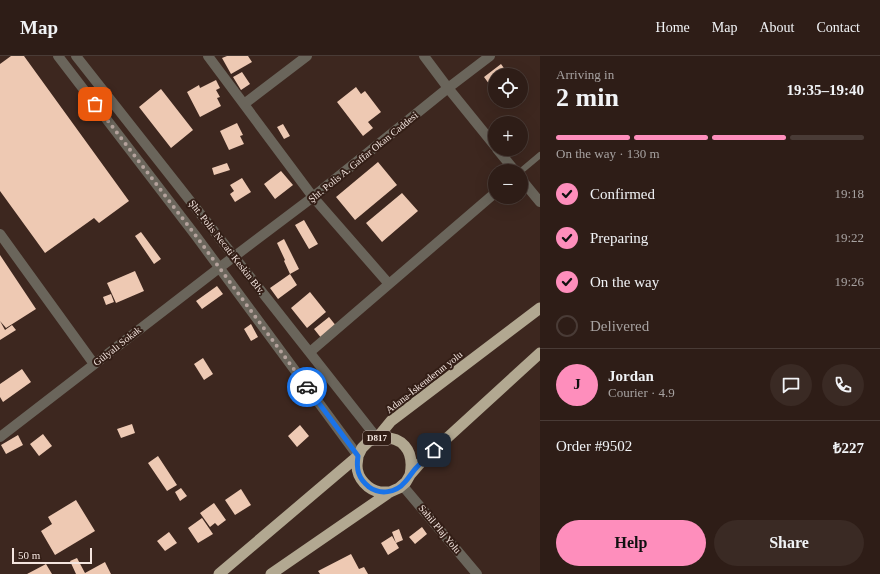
<!DOCTYPE html>
<meta charset="utf-8">
<style>
body{margin:0;font-family:"Times New Roman",serif;background:#3a2a24;color:#f1f3f6;height:100vh;display:flex;flex-direction:column;font-size:15px;white-space:nowrap}
*{box-sizing:border-box;margin:0}
p{font-size:13px;color:#a7a2a1}
.icon{flex:none;width:22px;height:22px;fill:none;stroke:currentColor;stroke-width:2;stroke-linecap:round;stroke-linejoin:round}
.map{position:relative;flex:1;overflow:hidden}
.drawer{display:flex;flex-direction:column;background:#2e1d17;width:340px}
.drawer>*{flex:none}
.tools{position:absolute;left:488px;top:12px;display:grid;gap:8px}
.tools a{display:grid;place-items:center;width:40px;height:40px;border-radius:50%;background:#2e1d17;box-shadow:0 4px 16px #0002,0 0 0 1px #493b36;font-size:20px}
.scale{position:absolute;left:12px;bottom:10px;width:80px;box-sizing:border-box;padding-left:4px;border:2px solid #f4e5df;border-top:0;font-size:11px;line-height:14px;white-space:nowrap;color:#f4e5df;-webkit-text-stroke:3px #331e16;paint-order:stroke}
.pin{position:absolute;display:grid;place-items:center;width:34px;height:34px;color:#fff;margin:-17px;border-radius:8px;box-shadow:0 2px 6px #0006}
.courier{position:absolute;display:grid;place-items:center;width:40px;height:40px;margin:-20px;border:3px solid #1a73e8;border-radius:50%;background:#fff;color:#222;box-shadow:0 1px 5px #0007}
.head em{font-style:normal;font-weight:700}
.head div{display:flex;flex-direction:column-reverse}
.head{display:flex;align-items:center;justify-content:space-between;height:68px;padding:0 16px}
h1{font-size:26px;font-weight:700;line-height:30px}
.bar{display:grid;grid-template-columns:repeat(4,1fr);gap:6px 4px;align-content:center;height:48px;padding:0 16px}
.bar i{height:5px;border-radius:3px;background:#493b36}
.bar .current{background:#fe8ebc}
.bar p{grid-column:span 4}
.line{display:flex;align-items:center;gap:10px;padding:0 16px;border-top:1px solid #493b36}
.line div{flex:1}
.round{display:grid;place-items:center;flex:none;width:42px;height:42px;border-radius:21px;background:#3a2a24}
ol{padding:0 16px;list-style:none}
li{display:flex;align-items:center;gap:12px;height:44px}
li p{margin-inline-start:auto}
li .icon{padding:4px;border-radius:50%;background:#fe8ebc;color:#111;stroke-width:4}
li:last-child{color:#a7a2a1}
li i{width:22px;height:22px;border:2px solid #493b36;border-radius:50%}
.action{display:flex;gap:8px;margin-top:auto;padding:8px 16px}
.action a{flex:1;height:46px;border-radius:24px;background:#fe8ebc;color:#111;font-size:16px;font-weight:700;line-height:46px;text-align:center}
.action a+a{background:#3a2a24;color:#f1f3f6}
header{display:flex;align-items:center;gap:24px;box-sizing:border-box;height:56px;padding:0 20px;background:#2e1d17;border-bottom:1px solid #493b36}
header strong{font-size:19px}
nav{display:flex;gap:22px;margin-inline-start:auto;font-size:14px}
main{display:flex;flex:1;min-height:0}
.map>svg:first-child{display:block}
.building{fill:#eec9b3}
.lines{fill:none;stroke-linecap:round;stroke-linejoin:round}
.service{stroke:#6a655b;stroke-width:6}
.minor{stroke:#6a655b;stroke-width:10}
.tertiary{stroke:#6a655b;stroke-width:10}
.trunk{stroke:#b2a891;stroke-width:11}
.done{stroke:#b4a29c;stroke-width:4;stroke-dasharray:0 7.2}
.route{stroke:#1a73e8;stroke-width:5}
.labels{text-anchor:middle;dominant-baseline:central;stroke-width:4;stroke-linejoin:round;paint-order:stroke}
.shield{fill:#331e16;stroke:#baa9a3;stroke-width:1}
.shield-label{font-size:9px;font-weight:bold;fill:#f4e5df}
.street-label{font-size:10px;fill:#f4e5df;stroke:#331e16}
</style>
<header>
<strong>Map</strong>
<nav><a>Home</a><a>Map</a><a>About</a><a>Contact</a></nav>
</header>
<main>
<div class="map">
<svg width="540" height="518" viewBox="0 0 540 518">
<rect width="100%" height="100%" fill="#3d271f"/>
<!-- building -->
<path class="building" d="M11 0H24L129 145 99 167 94 162 45 197 0 135V8Z
M227 0H248L252 6 231 18 222 2Z
M501 8 509 19H495V36L484 21Z
M242 16 250 28 241 34 233 21Z
M216 24 220 32 216 34 220 41 217 42 221 50 200 61 187 36 199 29 200 32Z
M356 31 361 38 365 35 381 56 368 66 373 72 363 80 337 46Z
M161 33 193 74 171 92 139 51Z
M237 67 243 79 240 80 244 88 229 94 220 75Z
M283 68 290 80 284 83 277 71Z
M378 106 397 129 355 164 336 141Z
M227 107 230 114 214 119 212 112Z
M281 115 293 129 275 143 264 128Z
M242 122 251 136 235 146 230 138 234 135 230 129Z
M402 137 418 155 382 186 366 167Z
M304 164 318 188 309 193 295 169Z
M141 176 161 203 154 208 135 180Z
M284 183 299 213 290 218 284 205 285 204 277 187Z
M0 199 36 253 6 272 0 265 5 274 12 269 16 274 0 284Z
M135 215 144 235 116 247 107 227Z
M290 218 297 229 278 243 270 232Z
M217 230 223 238 202 253 196 245Z
M310 236 326 256 307 272 291 252Z
M111 238 114 246 106 249 103 241Z
M329 261 337 271 322 283 314 273Z
M251 268 258 281 251 285 244 273Z
M203 302 213 318 204 324 194 308Z
M22 313 31 326 3 346 0 341V328Z
M132 368 135 377 121 382 117 373Z
M300 369 309 380 297 391 288 380Z
M43 378 52 390 39 400 30 388Z
M18 379 23 389 6 398 1 389Z
M158 400 177 429 167 435 148 407Z
M181 432 187 440 180 445 175 436Z
M241 433 251 449 235 459 225 444Z
M76 444 95 475 55 499 41 475 52 468 48 461Z
M214 447 226 464 218 470 215 467 210 471 200 457Z
M202 462 213 478 198 487 188 472Z
M422 471 427 478 415 488 409 481Z
M399 473 403 484 396 487 392 476Z
M169 476 177 487 165 495 157 485Z
M392 480 399 492 388 499 381 487Z
M351 498 359 513 364 511 368 518H320L318 515Z
M77 502 85 517 105 506 111 518H76L70 505Z
M46 508 52 518H27Z"/>
<g class="lines">
<!-- service -->
<path class="service" d="M521 115 540 99"/>
<!-- minor -->
<path class="minor" d="M208 0 313 141 389 228
M424 0 448 32 495 90
M244 48 307 0
M497 93 515 115
M521 123 540 146
M0 178 94 308
M310 296 495 137
M0 381 219 212 313 141 448 32 490 0
M402 429 477 518"/>
<!-- tertiary -->
<path class="tertiary" d="M58 0 196 180 358 400
M76 0 377 382"/>
<!-- trunk -->
<path class="trunk" d="M377 382C402 379 415 394 410 419
M358 400C358 403 357 407 357 410 357 422 368 434 380 436 383 436 387 436 390 436
M219 518 358 400 362 392 369 385 377 382 391 365 540 252
M271 518 390 436 399 432 406 426 410 419 423 404 540 297"/>
</g>
<g class="lines">
<!-- done -->
<path class="done" d="M95 48 196 180 307 331"/>
<!-- route -->
<path class="route" d="M307 331 358 400C356 413 358 422 369 431 380 439 396 437 405 426 409 422 412 416 417 411 422 405 428 399 434 394"/>
</g>
<g class="labels">
<!-- shield labels -->
<rect class="shield" x="363" y="375" width="28" height="14" rx="3"/>
<g class="shield-label">
<text x="377" y="382">D817</text>
</g>
<!-- street labels -->
<g class="street-label">
<text transform="translate(363 101) rotate(-39)">Şht. Polis A. Gaffar Okan Caddesi</text>
<text transform="translate(227 191) rotate(52)">Şht. Polis Necati Keskin Blv.</text>
<text transform="translate(117 290) rotate(-38)">Gülyalı Sokak</text>
<text transform="translate(424 326) rotate(-38)">Adana-İskenderun yolu</text>
<text transform="translate(440 473) rotate(50)">Sahil Plaj Yolu</text>
</g>
</g>
</svg>
<div class="tools">
<a><svg class="icon" aria-label="locate" viewBox="0 0 24 24"><circle cx="12" cy="12" r="6"/><path d="M12 2v4M12 18v4M2 12h4M18 12h4"/></svg></a>
<a>+</a>
<a>−</a>
</div>
<div class="scale">50 m</div>
<div class="pin" style="left:95px;top:48px;background:#ea580c"><svg class="icon" aria-label="bag" viewBox="0 0 24 24"><path d="M5 8h14l-1 12H6zM9 8a3 3 0 0 1 6 0"/></svg></div>
<div class="pin" style="left:434px;top:394px;background:#1f2937"><svg class="icon" aria-label="home" viewBox="0 0 24 24"><path d="M3 11l9-7 9 7M6 9v11h12V9"/></svg></div>
<div class="courier" style="left:307px;top:331px"><svg class="icon" aria-label="car" viewBox="0 0 24 24"><path d="M5 17H2v-5l4-1 3-4h7l3 4 3 1v5h-3M9 17h6M6 11h13"/><circle cx="7" cy="17" r="2"/><circle cx="17" cy="17" r="2"/></svg></div>
</div>
<section class="drawer">
<div class="head"><div><h1>2 min</h1><p>Arriving in</p></div><em>19:35–19:40</em></div>
<div class="bar"><i class="current"></i><i class="current"></i><i class="current"></i><i></i><p>On the way · 130 m</p></div>
<ol>
<li><svg class="icon" aria-label="check" viewBox="0 0 24 24"><path d="M5 12l5 5 9-10"/></svg>Confirmed<p>19:18</p></li>
<li><svg class="icon" aria-label="check" viewBox="0 0 24 24"><path d="M5 12l5 5 9-10"/></svg>Preparing<p>19:22</p></li>
<li><svg class="icon" aria-label="check" viewBox="0 0 24 24"><path d="M5 12l5 5 9-10"/></svg>On the way<p>19:26</p></li>
<li><i></i>Delivered</li>
</ol>
<div class="line" style="height:72px"><b class="round" style="background:#fe8ebc;color:#111">J</b><div><b>Jordan</b><p>Courier · 4.9</p></div><a class="round"><svg class="icon" aria-label="chat" viewBox="0 0 24 24"><path d="M4 5h16v11H9l-5 4z"/></svg></a><a class="round"><svg class="icon" aria-label="phone" viewBox="0 0 24 24"><path d="M5 4h4l2 5-3 2q2 4 5 5l2-3 5 2v4C11 20 4 13 5 4z"/></svg></a></div>
<div class="line" style="height:52px"><div>Order #9502</div><b>₺227</b></div>
<div class="action"><a>Help</a><a>Share</a></div>
</section>
</main>
